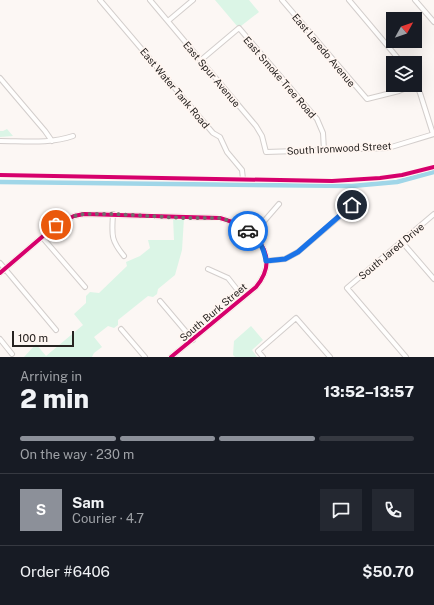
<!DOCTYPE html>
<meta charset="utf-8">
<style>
body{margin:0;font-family:"Public Sans",sans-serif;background:#242831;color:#f1f3f6;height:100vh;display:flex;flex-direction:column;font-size:15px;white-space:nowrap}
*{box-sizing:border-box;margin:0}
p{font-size:13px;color:#9ea1a6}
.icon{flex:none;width:22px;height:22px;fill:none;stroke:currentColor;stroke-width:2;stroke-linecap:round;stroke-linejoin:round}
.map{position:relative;height:357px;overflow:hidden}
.drawer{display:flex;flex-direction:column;background:#171b24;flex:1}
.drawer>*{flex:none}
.needle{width:26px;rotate:50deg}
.tools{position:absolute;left:386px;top:12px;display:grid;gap:8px}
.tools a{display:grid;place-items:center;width:36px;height:36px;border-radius:0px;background:#171b24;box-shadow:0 4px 16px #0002;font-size:20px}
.scale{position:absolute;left:12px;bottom:10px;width:62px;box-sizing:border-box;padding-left:4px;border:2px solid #272321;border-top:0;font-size:11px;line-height:14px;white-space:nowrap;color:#272321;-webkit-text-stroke:3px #fff6f1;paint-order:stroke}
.pin{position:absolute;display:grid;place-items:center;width:34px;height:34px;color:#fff;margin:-17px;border:2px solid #fff;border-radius:50%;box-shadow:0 1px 4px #0007}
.courier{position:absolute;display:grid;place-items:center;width:40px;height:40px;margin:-20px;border:3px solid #1a73e8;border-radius:50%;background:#fff;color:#222;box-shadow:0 1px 5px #0007}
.head em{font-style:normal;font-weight:800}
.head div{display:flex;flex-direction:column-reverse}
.head{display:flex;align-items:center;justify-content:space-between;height:68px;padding:0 20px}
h1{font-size:26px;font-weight:800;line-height:30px}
.bar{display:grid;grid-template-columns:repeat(4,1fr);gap:6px 4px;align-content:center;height:48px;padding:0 20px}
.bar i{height:5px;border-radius:3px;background:#363941}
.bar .current{background:#8c9099}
.bar p{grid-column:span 4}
.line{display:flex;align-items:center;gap:10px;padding:0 20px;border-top:1px solid #363941}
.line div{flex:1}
.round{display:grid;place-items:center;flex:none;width:42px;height:42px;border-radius:0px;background:#242831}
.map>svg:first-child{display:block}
.green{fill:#dbf5e6}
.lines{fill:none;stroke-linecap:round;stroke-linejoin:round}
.canal{stroke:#a0d6e8;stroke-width:4.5}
.street-casing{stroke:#d3cecc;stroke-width:6}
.street{stroke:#fffefd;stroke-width:4}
.cycleway-casing{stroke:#fff6f1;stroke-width:6}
.cycleway{stroke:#d6006c;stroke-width:4}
.done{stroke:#726d6b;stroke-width:4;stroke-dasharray:0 7.2}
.route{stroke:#1a73e8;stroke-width:5}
.labels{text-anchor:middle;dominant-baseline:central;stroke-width:3.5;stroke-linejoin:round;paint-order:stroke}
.street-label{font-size:10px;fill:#272321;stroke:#fff6f1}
</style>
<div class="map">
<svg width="434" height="357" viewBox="0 0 434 357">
<rect width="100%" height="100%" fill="#fcf7f4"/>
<!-- green -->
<path class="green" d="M215 0H249L259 12 241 26H237Z
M7 129 13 136 0 137V131H3Z
M173 217 184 218 182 250 175 275 158 289 157 294 153 297 148 296 118 320V325L114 328 108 326 94 337 102 347 94 353 92 357H22H24L36 344 46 356 83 325 74 314 86 303V296L90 292 99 293 127 266 126 262 140 256 150 248 148 240H174Z
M251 326 263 340 252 350 257 357H235L233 355 234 341Z"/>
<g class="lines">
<!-- canal -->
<path class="canal" d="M0 182 352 186 397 182 434 172"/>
<defs>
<path id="street" d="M100 0 213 133 220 137 227 152 242 170 243 179
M150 0 256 126 262 136 266 152 388 148 434 134
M282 0 367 99 399 91 414 85
M349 0 402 63
M415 0 434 22
M168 21 193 0
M201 60 239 28 317 119 323 133 324 150
M0 78 45 131 52 141
M415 81 420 93 433 134
M0 141C24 141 50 144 73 136
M113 214C112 234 110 239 124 256
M253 234 279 204
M42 237 85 287
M402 242 434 279
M266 261 285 259 298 252 353 205
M0 263 56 330
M208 269 228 278 243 297
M0 273 56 225 74 216 84 214 220 218C253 227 283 254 256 287L171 357
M160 301 193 340
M121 329 145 357
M0 339 12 354
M263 357 258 351 296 318 330 357
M406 357 347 288 434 214"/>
</defs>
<!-- street casing -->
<use href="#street" class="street-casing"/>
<!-- street -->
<use href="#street" class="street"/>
<defs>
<path id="cycleway" d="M0 175 332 181 380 178 402 175 434 167
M0 273 56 225 74 216 84 214 220 218C253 227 283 254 256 287L171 357"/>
</defs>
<!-- cycleway casing -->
<use href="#cycleway" class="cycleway-casing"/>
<!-- cycleway -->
<use href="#cycleway" class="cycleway"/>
</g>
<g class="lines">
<!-- done -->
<path class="done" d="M56 225 74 216 84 214H113L184 218H220L231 221 248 231"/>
<!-- route -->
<path class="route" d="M248 231C259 238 264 248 266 261L285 259 298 252 352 205"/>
</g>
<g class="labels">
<!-- street labels -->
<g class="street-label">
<text transform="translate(324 50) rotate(50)">East Laredo Avenue</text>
<text transform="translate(212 74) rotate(50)">East Spur Avenue</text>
<text transform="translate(280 77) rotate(49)">East Smoke Tree Road</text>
<text transform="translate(175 88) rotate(50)">East Water Tank Road</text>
<text transform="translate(339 148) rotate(-3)">South Ironwood Street</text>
<text transform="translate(391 251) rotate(-40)">South Jared Drive</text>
<text transform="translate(213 312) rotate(-40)">South Burk Street</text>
</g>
</g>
</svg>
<div class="tools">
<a><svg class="needle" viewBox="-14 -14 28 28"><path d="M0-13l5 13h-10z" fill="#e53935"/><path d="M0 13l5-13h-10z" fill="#9ea1a6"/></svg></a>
<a><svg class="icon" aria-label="layers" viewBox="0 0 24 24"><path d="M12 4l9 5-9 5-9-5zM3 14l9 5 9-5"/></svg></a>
</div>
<div class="scale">100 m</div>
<div class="pin" style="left:56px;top:225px;background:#ea580c"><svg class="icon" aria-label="bag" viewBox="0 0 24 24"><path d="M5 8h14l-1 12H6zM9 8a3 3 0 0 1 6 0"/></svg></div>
<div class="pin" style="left:352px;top:205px;background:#1f2937"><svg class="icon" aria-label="home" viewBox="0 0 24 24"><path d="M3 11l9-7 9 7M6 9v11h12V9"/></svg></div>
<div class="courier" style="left:248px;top:231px"><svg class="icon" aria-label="car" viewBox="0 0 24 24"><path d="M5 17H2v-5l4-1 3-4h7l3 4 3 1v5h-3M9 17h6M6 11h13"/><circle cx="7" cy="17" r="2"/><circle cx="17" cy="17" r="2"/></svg></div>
</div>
<section class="drawer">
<div class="head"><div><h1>2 min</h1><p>Arriving in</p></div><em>13:52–13:57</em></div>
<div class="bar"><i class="current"></i><i class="current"></i><i class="current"></i><i></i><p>On the way · 230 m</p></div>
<div class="line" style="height:72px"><b class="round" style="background:#8c9099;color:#fff">S</b><div><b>Sam</b><p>Courier · 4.7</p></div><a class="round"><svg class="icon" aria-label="chat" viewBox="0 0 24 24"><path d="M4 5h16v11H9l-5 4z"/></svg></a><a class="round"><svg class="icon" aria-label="phone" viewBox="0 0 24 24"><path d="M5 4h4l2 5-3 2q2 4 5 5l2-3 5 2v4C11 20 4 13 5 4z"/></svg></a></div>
<div class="line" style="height:52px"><div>Order #6406</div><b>$50.70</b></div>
</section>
